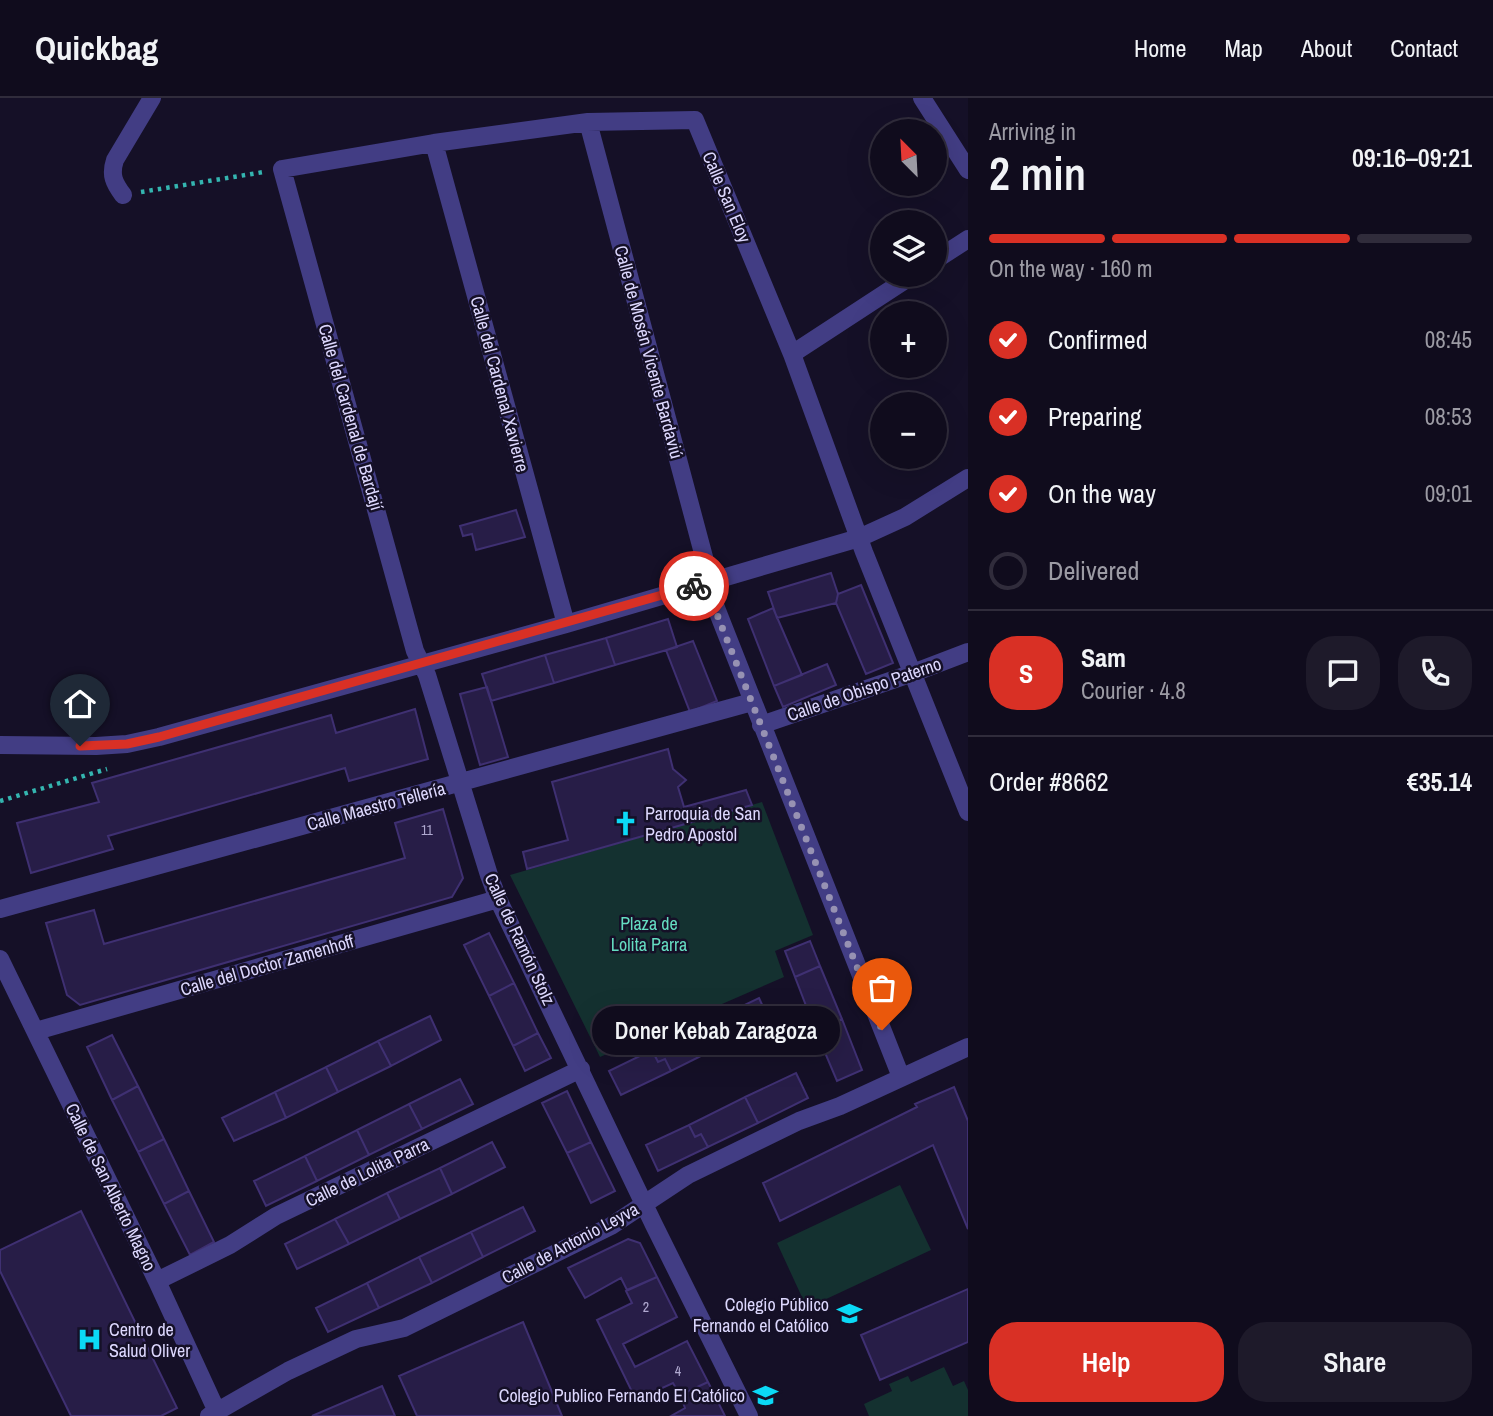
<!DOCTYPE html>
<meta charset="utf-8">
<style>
body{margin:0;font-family:"Archivo Narrow",sans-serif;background:#1e1a2a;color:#f1f3f6;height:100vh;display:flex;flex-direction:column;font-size:26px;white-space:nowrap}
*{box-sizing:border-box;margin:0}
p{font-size:23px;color:#9c9ba4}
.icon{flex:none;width:38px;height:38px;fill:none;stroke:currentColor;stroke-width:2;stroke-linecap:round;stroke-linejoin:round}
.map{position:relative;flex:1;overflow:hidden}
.sheet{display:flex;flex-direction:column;background:#100c1d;width:525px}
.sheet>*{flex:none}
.needle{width:46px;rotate:336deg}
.fabs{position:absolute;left:870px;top:21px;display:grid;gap:14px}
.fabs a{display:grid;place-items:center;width:77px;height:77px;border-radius:50%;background:#100c1d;box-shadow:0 7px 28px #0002,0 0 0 2px #302c3b;font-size:35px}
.pin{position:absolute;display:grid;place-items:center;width:60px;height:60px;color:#fff;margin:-72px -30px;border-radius:50% 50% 50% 0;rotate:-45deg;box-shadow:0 0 7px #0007}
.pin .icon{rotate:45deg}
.courier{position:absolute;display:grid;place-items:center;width:70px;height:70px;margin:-35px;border:5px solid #d93025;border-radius:50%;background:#fff;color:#222;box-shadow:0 2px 9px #0007}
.bubble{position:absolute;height:49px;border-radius:24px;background:#100c1d;box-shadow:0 7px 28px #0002,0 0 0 2px #302c3b;font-size:23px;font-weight:600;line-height:49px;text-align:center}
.headline em{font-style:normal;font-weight:600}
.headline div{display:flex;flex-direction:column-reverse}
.headline{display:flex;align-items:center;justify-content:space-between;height:119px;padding:0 21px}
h1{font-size:46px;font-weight:600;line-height:52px}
.bar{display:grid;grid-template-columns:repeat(4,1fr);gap:10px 7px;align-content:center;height:84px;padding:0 21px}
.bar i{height:9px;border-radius:5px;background:#302c3b}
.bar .selected{background:#d93025}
.bar p{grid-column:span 4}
.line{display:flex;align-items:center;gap:18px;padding:0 21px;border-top:2px solid #302c3b}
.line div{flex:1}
.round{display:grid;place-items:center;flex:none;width:74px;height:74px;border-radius:28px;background:#1e1a2a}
ol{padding:0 21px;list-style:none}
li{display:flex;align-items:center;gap:21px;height:77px}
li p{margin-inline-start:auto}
li .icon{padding:7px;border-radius:50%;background:#d93025;color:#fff;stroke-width:4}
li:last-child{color:#9c9ba4}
li i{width:38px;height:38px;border:4px solid #302c3b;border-radius:50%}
.primary-button{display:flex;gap:14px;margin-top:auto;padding:14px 21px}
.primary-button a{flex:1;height:80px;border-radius:28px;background:#d93025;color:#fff;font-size:28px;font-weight:600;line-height:80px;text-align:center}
.primary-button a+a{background:#1e1a2a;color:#f1f3f6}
header{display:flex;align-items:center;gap:42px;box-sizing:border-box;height:98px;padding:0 35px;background:#100c1d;border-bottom:2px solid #302c3b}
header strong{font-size:33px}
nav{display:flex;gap:38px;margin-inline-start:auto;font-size:24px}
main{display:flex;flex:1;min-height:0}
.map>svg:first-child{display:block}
.green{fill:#143130}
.building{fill:#271d47;stroke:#3f3072;stroke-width:2}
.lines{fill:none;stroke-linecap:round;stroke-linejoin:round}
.path{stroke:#34b5b0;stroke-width:4.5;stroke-dasharray:3.5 5;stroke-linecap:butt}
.minor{stroke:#423d84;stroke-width:18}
.done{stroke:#9792b3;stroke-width:7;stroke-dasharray:0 12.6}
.route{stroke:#d93025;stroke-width:9}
.labels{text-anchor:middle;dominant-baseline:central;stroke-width:5;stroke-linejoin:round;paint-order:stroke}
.number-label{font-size:14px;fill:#b0a9d0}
.street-label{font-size:18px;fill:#ddd8fe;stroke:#151027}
.poi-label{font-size:18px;fill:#ddd8fe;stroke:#151027;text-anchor:start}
.park-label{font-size:18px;fill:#65dcc1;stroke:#151027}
</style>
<header>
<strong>Quickbag</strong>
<nav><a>Home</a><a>Map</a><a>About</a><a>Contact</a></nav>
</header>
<main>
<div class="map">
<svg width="968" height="1318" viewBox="0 0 968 1318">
<rect width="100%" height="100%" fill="#151027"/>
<!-- green -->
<path class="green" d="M762 704 813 837 775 853 784 879 600 959 510 777Z
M900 1087 931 1152 807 1210 777 1145Z
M944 1269 953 1288 964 1283 968 1292V1318H869L864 1306 892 1293 889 1286 908 1278 911 1284Z"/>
<!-- building -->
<path class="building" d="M516 412 525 439 476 452 472 436 463 438 460 428Z
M831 475 838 496 836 505 777 520 768 494Z
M861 487 893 565 866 576 836 505 838 496Z
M773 510 802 577 774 588 748 521Z
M668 521 677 549 615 567 606 540Z
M606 540 615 567 554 585 545 557Z
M693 543 717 603 690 614 666 552Z
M545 557 554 585 491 603 482 576Z
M827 566 836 587 783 609 774 588Z
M487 589 508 659 480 667 460 596Z
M415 611 428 661 349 683 345 670 108 738 113 751 31 775 17 725 99 704 92 685 331 617 336 635Z
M668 651 673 671 686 682 678 689 684 709 746 692 752 707 527 771 523 754 568 742 552 684Z
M443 711 463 780 452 799 80 907 67 897 46 825 94 812 104 846 405 760 395 725Z
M489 835 514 885 489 898 464 847Z
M810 843 820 868 795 879 785 853Z
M820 868 842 921 815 931 795 879Z
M514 885 538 935 513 948 489 898Z
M759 900 770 924 721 948 709 924Z
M430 918 441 942 391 968 378 943Z
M842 921 862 972 837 983 815 931Z
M709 924 721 948 671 973 665 961 658 964 652 952Z
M538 935 551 960 525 973 513 948Z
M112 937 138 988 112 1002 87 949Z
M378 943 391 968 338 994 326 969Z
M652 952 658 964 665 961 671 973 621 997 609 973Z
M326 969 338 994 286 1020 275 994Z
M796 975 808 1000 758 1025 745 999Z
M460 981 473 1006 422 1031 409 1006Z
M138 988 164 1041 138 1054 112 1002Z
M954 989 968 1023V1131L933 1047 780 1123 763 1085 917 1009 915 1006Z
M567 993 591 1044 567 1055 542 1005Z
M275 994 286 1020 234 1043 222 1020Z
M745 999 758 1025 708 1049 701 1036 695 1039 689 1027Z
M409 1006 422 1031 369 1057 357 1032Z
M689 1027 695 1039 701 1036 708 1049 658 1073 646 1047Z
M357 1032 369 1057 317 1083 305 1058Z
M164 1041 189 1093 164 1106 138 1054Z
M492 1044 505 1069 452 1096 440 1070Z
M591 1044 615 1093 591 1105 567 1055Z
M305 1058 317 1083 266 1108 254 1083Z
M440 1070 452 1096 400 1121 387 1095Z
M189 1093 214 1144 190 1157 164 1106Z
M387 1095 400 1121 349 1146 335 1121Z
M523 1109 535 1133 483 1159 471 1134Z
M81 1113 177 1310 161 1318H71L0 1173V1152Z
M335 1121 349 1146 297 1171 285 1146Z
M471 1134 483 1159 432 1185 419 1159Z
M628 1141 640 1145 657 1179 627 1192 621 1180 585 1200 568 1170Z
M419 1159 432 1185 379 1210 367 1185Z
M657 1179 677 1219 623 1246 635 1269 687 1243 708 1284 680 1297 673 1285 636 1302 597 1222 632 1205 626 1193Z
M367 1185 379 1210 328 1234 316 1210Z
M968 1191V1244L880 1282 861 1237Z
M523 1224 562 1318H417L399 1278Z
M708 1284 725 1318H671L685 1310 680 1297Z
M382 1288 395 1318H312Z"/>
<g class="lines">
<!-- path -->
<path class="path" d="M141 94 264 74
M0 703 107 671"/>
<!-- minor -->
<path class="minor" d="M922 0 968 72
M588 24 704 459 711 497 901 979
M434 45 566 526
M123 97C114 85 110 77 115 62L152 0
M934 163 968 141
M792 256 913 177
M761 627 913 575 968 554
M0 647 96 648 127 646 159 639 566 526 859 440 905 419 968 380
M0 811 752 604
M0 861 157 1183 219 1318
M36 933 498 801
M157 1183 230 1147 276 1118 581 971
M209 1318 288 1273 356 1241 404 1230 611 1128 688 1077 799 1023 840 1008 968 949
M749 1318 654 1127 498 801 489 777 427 577 415 553 282 71 434 45 588 24 695 22 792 256 864 454 968 714"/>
</g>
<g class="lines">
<!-- done -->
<path class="done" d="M694 488 708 484 718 519 882 932"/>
<!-- route -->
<path class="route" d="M80 648 127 646 159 639 694 488"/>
</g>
<!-- icons -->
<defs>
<symbol id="church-bare" viewBox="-9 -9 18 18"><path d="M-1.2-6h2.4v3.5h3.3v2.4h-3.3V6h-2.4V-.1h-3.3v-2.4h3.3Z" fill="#0bd9f6" stroke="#151027" stroke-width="2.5" paint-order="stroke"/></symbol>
<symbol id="school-bare" viewBox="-9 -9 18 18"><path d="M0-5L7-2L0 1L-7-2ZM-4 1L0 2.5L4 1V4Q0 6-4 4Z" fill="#0bd9f6" stroke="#151027" stroke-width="2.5" paint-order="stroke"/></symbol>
<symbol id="hospital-bare" viewBox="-9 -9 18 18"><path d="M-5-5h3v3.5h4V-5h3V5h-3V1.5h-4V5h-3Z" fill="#0bd9f6" stroke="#151027" stroke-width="2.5" paint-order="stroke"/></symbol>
</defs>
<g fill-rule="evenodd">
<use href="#church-bare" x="608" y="708" width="35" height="35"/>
<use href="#school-bare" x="832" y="1198" width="35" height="35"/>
<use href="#hospital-bare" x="72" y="1224" width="35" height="35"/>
<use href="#school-bare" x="748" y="1280" width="35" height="35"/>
</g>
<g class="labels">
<!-- number labels -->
<g class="number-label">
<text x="427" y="732">11</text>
<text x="646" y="1209">2</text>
<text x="678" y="1273">4</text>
</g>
<!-- street labels -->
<g class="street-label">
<text transform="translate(727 99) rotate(67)">Calle San Eloy</text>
<text transform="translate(649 254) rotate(75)">Calle de Mosén Vicente Bardaviú</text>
<text transform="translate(500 286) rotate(75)">Calle del Cardenal Xavierre</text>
<text transform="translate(351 319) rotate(74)">Calle del Cardenal de Bardají</text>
<text transform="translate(864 591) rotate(-19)">Calle de Obispo Paterno</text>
<text transform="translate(376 708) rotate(-15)">Calle Maestro Tellería</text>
<text transform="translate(520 841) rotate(65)">Calle de Ramón Stolz</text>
<text transform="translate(267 867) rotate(-16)">Calle del Doctor Zamenhoff</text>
<text transform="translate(367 1074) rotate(-26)">Calle de Lolita Parra</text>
<text transform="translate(111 1089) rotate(64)">Calle de San Alberto Magno</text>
<text transform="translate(570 1145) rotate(-28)">Calle de Antonio Leyva</text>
</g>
<!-- poi labels -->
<g class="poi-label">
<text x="645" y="715">Parroquia de San<tspan x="645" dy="21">Pedro Apostol</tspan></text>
<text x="829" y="1206" text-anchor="end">Colegio Público<tspan x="829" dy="21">Fernando el Católico</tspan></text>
<text x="109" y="1231">Centro de<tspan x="109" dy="21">Salud Oliver</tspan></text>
<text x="745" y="1297" text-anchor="end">Colegio Publico Fernando El Católico</text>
</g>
<!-- park labels -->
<g class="park-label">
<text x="649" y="825">Plaza de<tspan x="649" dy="21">Lolita Parra</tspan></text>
</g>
</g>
</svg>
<div class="fabs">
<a><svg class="needle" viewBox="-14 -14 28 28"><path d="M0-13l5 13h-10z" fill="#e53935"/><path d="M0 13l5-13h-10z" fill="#9c9ba4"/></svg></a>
<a><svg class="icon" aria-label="layers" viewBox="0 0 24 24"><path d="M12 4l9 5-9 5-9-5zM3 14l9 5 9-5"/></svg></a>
<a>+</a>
<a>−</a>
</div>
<div class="pin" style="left:882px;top:932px;background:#ea580c"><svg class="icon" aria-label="bag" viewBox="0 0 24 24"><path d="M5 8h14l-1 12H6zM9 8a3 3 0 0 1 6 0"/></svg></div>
<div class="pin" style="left:80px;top:648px;background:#1f2937"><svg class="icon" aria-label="home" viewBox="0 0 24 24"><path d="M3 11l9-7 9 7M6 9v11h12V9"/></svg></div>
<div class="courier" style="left:694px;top:488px"><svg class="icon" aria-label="bike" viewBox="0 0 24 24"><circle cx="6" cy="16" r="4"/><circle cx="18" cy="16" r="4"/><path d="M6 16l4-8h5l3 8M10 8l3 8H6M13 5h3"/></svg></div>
<div class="bubble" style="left:592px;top:908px;width:248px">Doner Kebab Zaragoza</div>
</div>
<section class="sheet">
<div class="headline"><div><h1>2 min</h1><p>Arriving in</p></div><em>09:16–09:21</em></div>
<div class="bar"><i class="selected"></i><i class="selected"></i><i class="selected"></i><i></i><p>On the way · 160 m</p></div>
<ol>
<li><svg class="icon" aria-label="check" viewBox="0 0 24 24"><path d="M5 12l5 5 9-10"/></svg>Confirmed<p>08:45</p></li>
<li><svg class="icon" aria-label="check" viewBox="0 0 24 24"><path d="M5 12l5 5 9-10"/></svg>Preparing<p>08:53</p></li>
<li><svg class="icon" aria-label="check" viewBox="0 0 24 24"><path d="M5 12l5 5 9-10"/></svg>On the way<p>09:01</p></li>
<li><i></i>Delivered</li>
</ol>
<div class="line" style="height:126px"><b class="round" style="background:#d93025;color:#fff">S</b><div><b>Sam</b><p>Courier · 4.8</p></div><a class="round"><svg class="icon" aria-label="chat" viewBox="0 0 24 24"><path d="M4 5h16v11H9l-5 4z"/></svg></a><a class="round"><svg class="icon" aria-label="phone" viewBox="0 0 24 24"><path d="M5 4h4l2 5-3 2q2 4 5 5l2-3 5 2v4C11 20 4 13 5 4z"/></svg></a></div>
<div class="line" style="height:91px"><div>Order #8662</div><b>€35.14</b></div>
<div class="primary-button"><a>Help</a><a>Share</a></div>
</section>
</main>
